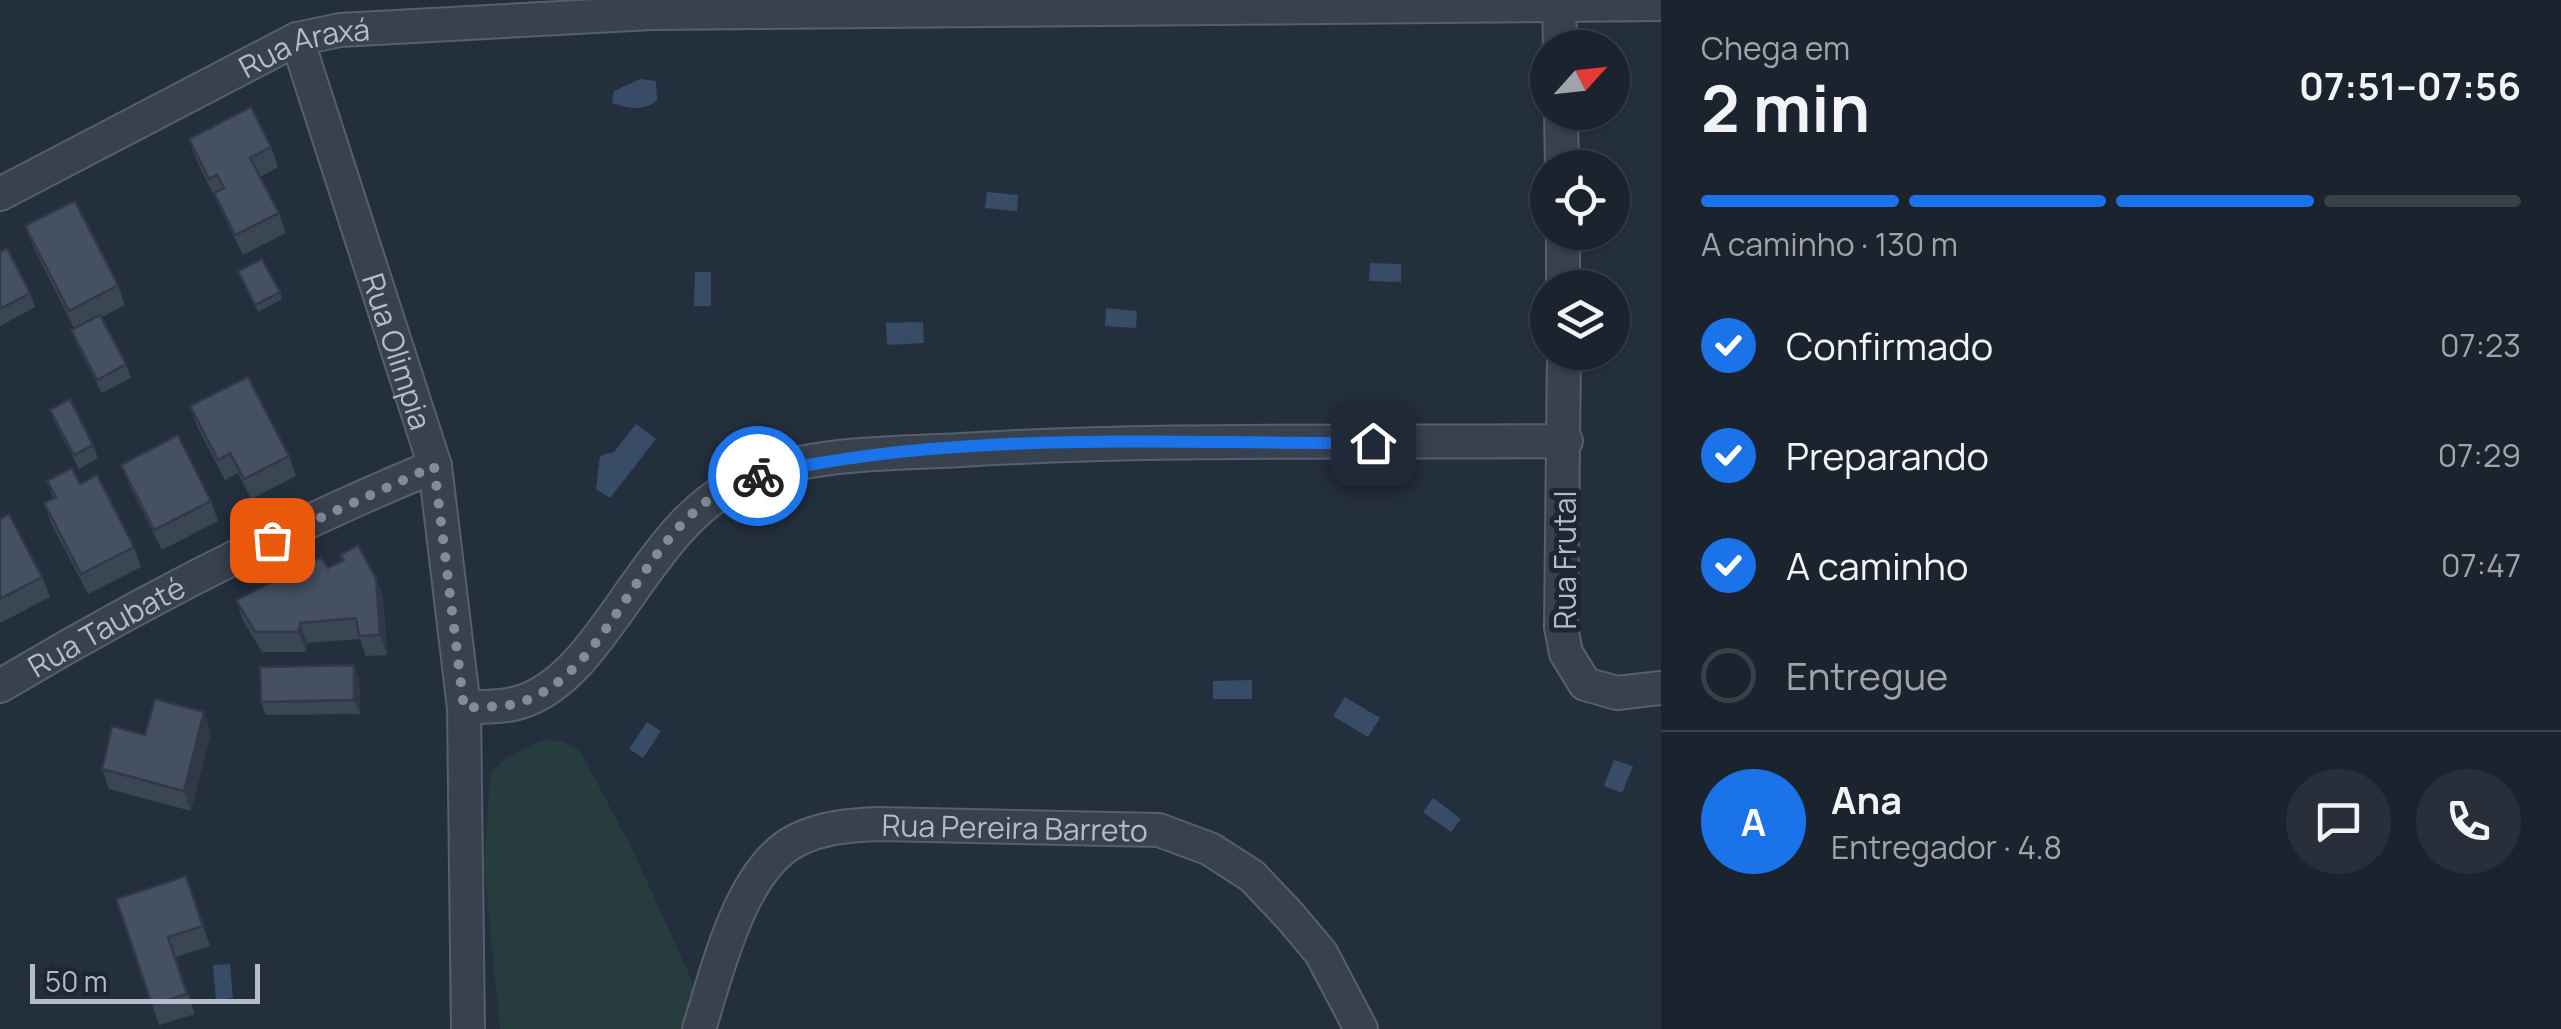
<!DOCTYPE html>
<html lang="pt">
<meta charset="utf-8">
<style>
body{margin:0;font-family:Manrope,sans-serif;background:#282f3a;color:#f1f3f6;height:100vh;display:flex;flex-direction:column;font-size:38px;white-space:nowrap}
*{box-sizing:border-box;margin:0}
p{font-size:32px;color:#a0a4aa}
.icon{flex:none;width:55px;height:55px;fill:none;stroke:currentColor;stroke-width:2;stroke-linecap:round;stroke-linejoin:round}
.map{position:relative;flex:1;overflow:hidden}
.drawer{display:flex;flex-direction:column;background:#1b232e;width:900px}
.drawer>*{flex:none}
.needle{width:65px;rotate:63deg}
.fabs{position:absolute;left:1530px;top:30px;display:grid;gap:20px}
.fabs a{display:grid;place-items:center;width:100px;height:100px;border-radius:50%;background:#1b232e;box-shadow:0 2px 8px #0004,0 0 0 2px #39404a;font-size:50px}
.scale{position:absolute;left:30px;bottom:25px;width:230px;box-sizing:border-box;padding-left:10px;border:5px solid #b4bcc9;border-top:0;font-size:28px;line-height:35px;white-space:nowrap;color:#b4bcc9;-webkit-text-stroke:8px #1d2633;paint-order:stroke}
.pin{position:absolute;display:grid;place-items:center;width:85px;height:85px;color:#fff;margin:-42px;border-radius:20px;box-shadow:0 5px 15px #0006}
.courier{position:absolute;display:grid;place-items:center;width:100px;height:100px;margin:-50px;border:8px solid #1a73e8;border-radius:50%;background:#fff;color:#222;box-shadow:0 2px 12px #0007}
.head em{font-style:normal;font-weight:700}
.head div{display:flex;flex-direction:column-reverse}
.head{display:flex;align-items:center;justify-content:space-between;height:170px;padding:0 40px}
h1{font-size:65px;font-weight:700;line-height:75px}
.bar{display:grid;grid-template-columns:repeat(4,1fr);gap:15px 10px;align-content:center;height:120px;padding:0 40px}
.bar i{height:12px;border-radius:8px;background:#39404a}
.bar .active{background:#1a73e8}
.bar p{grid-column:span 4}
.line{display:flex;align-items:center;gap:25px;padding:0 40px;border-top:2px solid #39404a}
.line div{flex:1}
.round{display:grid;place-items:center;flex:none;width:105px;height:105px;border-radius:52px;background:#282f3a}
ol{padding:0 40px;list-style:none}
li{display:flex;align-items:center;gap:30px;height:110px}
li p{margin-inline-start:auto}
li .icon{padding:10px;border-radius:50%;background:#1a73e8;color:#fff;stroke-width:4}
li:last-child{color:#a0a4aa}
li i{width:55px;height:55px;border:5px solid #39404a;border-radius:50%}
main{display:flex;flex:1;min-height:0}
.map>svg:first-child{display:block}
.green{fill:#263c3f}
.water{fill:#394c67}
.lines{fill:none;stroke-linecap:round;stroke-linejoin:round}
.street-casing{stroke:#565f6c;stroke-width:36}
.street{stroke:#38414e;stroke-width:32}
.wall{fill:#3b4654}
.shaded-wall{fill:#303945}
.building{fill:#455162;stroke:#303945;stroke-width:2.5}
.done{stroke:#828b98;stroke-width:10;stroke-dasharray:0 18}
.route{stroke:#1a73e8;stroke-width:12}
.labels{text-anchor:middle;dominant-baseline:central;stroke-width:10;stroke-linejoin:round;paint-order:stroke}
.street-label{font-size:30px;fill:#b4bcc9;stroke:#1d2633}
</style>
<main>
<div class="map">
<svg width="1661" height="1029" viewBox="0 0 1661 1029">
<rect width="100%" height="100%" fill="#242f3e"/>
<!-- green -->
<path class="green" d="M542 740 562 741 581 752 633 851 690 976 696 997 687 1029H500L484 866 489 790 492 771 507 757Z"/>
<!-- water -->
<path class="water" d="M640 79 656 81 657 100C645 112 627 108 612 103L614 91Z
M987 192 1018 195 1017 211 985 208Z
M1370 263 1401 264V282L1369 281Z
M695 272H711V306H694Z
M1106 308 1137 311 1136 328 1105 326Z
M923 322 924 343 887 345 886 323Z
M636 424 656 439 610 498 596 489 600 456 614 452Z
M1252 680V699H1213V681Z
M1345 697 1380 718 1368 737 1333 716Z
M647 722 661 731 643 758 629 749Z
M1614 760 1633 766 1622 793 1604 786Z
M1433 798 1461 819 1451 832 1423 812Z
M230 964 233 998 216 1000 213 965Z"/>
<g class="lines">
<defs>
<g id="street">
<path d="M1559 6 1560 48"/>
<path id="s1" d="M297 39 435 466 464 708 468 1029"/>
<path d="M1561 112 1562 168"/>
<path id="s2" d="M0 194 297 39 340 30 651 13 1661 4"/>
<path d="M1563 232V288"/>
<path d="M1564 352 1561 627 1566 653 1585 684 1617 693 1661 688"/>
<path id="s3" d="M0 686C139 603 285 528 435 466"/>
<path d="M464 708C481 706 501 708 517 703 606 680 644 522 745 480 812 451 891 454 961 450 1162 438 1365 443 1566 441"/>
<path id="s4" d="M699 1029C717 973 740 868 797 840 823 827 851 825 880 824L1159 830 1210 849 1252 876 1289 915 1321 953 1361 1029"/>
</g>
</defs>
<!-- street casing -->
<use href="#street" class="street-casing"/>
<!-- street -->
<use href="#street" class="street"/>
</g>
<!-- wall -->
<path class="wall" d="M189 139 271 147 278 167 260 177 279 213 286 233 243 255 196 159Z
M25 226 118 285 125 305 102 317 126 364 131 378 102 393 76 343 71 330 74 328 33 246Z
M0 252 30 293 35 307 0 326Z
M238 271 280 292 282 299 258 312Z
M190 406 289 456 296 476 251 499 238 473 225 480 197 426Z
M50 410 93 445 98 458 79 469 55 423Z
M121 465 211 501 218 521 162 550 129 485Z
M47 481 80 484 134 547 141 567 88 594 51 523 44 503 53 498Z
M0 519 42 577 50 597 0 623Z
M340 555 376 578 383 598 387 655 366 656 360 639 307 643 306 652H262L243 620 236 600 328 568 343 561Z
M354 665 359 679 360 714 266 715 261 702Z
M211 732 191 811 109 789 102 769Z
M186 876 210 946 176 957 195 1014 159 1025 116 899Z"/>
<!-- shaded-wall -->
<path class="shaded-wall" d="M376 578 383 598 387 655 380 635Z
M300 623 307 643 306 652 299 632Z
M354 665 359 679 360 714 354 700Z
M204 712 211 732 191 811 184 791Z"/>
<!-- building -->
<path class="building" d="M251 107 271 147 250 158 279 213 235 235 214 193 224 188 217 175 209 179 189 139Z
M75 201 118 285 69 311 25 226Z
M7 248 30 293 0 309V252Z
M262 259 280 292 255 305 238 271Z
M100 315 126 364 97 380 71 330Z
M248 377 289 456 244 479 230 453 218 460 190 406Z
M70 399 93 445 74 455 50 410Z
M178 435 211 501 154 530 121 465Z
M72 468 80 484 97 475 134 547 81 574 44 503 56 497 47 481Z
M9 514 42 577 0 599V519Z
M358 545 376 578 380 635 359 636 356 618 300 623 299 632H255L236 600 321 557 328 568 344 560 340 555Z
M354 665V700L261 702 260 667Z
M155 699 204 712 184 791 102 769 112 726 145 735Z
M186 876 203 926 168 937 187 994 152 1005 116 899Z"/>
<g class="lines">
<!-- done -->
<path class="done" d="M272 540 434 466 464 708C481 706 502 708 518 703 619 674 642 506 758 476"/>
<!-- route -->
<path class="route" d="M758 476C944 429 1180 444 1373 443"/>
</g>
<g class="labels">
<!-- street labels -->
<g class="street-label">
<text stroke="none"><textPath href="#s2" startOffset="340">Rua Araxá</textPath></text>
<text stroke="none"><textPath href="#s1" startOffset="328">Rua Olimpia</textPath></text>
<text transform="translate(1564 560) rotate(-90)">Rua Frutal</text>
<text stroke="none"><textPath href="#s3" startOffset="122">Rua Taubaté</textPath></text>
<text stroke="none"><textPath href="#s4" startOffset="438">Rua Pereira Barreto</textPath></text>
</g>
</g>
</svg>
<div class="fabs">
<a><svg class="needle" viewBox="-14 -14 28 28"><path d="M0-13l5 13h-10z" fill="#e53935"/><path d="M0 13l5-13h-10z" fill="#a0a4aa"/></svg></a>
<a><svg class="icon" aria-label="locate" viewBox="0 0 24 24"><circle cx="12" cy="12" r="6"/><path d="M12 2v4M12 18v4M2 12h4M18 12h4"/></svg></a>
<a><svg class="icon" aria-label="layers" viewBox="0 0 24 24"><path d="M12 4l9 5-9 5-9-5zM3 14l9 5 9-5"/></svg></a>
</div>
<div class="scale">50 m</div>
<div class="pin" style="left:272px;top:540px;background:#ea580c"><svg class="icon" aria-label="bag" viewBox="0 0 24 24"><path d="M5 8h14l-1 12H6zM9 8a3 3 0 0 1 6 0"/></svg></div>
<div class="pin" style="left:1373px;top:443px;background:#1f2937"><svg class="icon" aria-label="home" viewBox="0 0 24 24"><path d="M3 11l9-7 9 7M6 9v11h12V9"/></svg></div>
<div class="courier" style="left:758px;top:476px"><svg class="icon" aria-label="bike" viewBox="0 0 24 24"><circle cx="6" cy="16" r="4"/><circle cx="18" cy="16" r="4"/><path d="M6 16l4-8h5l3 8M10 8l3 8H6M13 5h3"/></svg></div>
</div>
<section class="drawer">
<div class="head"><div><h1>2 min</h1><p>Chega em</p></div><em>07:51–07:56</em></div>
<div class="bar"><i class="active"></i><i class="active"></i><i class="active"></i><i></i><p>A caminho · 130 m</p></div>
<ol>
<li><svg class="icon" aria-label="check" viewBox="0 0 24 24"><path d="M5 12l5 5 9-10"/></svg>Confirmado<p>07:23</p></li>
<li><svg class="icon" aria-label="check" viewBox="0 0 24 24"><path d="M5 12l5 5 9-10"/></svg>Preparando<p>07:29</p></li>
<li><svg class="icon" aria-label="check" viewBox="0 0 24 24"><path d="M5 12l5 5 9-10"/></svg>A caminho<p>07:47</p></li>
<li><i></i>Entregue</li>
</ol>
<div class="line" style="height:180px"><b class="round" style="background:#1a73e8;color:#fff">A</b><div><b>Ana</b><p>Entregador · 4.8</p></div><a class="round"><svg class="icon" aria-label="chat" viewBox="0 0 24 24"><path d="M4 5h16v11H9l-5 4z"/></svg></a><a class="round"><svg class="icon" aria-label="phone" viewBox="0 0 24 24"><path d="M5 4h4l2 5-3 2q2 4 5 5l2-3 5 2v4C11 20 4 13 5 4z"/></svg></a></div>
</section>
</main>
